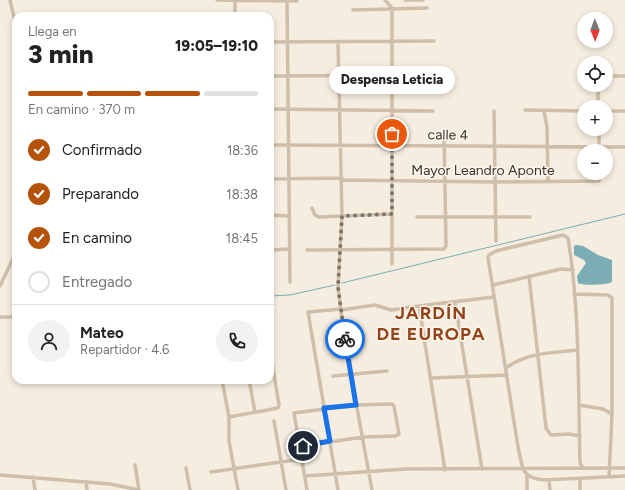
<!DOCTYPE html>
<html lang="es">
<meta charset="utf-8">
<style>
body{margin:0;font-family:Figtree,sans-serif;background:#f2f2f2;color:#222;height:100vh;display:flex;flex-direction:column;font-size:15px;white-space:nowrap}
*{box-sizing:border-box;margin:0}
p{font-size:13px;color:#767676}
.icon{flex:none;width:22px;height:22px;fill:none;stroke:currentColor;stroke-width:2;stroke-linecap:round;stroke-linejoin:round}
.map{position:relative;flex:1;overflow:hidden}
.side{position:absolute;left:12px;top:12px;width:262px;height:372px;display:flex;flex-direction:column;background:#fff;border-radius:12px;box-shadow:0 2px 6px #0003}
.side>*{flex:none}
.needle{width:26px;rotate:179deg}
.controls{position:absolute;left:577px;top:12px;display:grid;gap:8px}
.controls a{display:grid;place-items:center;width:36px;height:36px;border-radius:50%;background:#fff;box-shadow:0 2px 6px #0003;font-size:20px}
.pin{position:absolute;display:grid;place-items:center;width:34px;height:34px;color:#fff;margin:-17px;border:2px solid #fff;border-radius:50%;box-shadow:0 1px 4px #0007}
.courier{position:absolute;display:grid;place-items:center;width:40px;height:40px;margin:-20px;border:3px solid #1a73e8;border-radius:50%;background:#fff;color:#222;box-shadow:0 1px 5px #0007}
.bubble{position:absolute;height:28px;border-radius:14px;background:#fff;box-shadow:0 2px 6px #0003;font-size:13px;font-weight:800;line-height:28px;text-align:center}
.overview em{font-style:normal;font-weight:800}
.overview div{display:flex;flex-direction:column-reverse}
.overview{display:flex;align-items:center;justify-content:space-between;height:68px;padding:0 16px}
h1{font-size:26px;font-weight:800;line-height:30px}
.bar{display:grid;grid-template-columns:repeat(4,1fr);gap:6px 4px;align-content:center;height:48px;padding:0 16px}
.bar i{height:5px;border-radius:3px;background:#e0e0e0}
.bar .selected{background:#b45309}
.bar p{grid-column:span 4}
.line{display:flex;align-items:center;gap:10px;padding:0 16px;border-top:1px solid #e0e0e0}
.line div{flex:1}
.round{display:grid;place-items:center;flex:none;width:42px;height:42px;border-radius:21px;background:#f2f2f2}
ol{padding:0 16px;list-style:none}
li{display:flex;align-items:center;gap:12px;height:44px}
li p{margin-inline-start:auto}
li .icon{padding:4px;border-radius:50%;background:#b45309;color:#fff;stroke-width:4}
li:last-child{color:#767676}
li i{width:22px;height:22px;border:2px solid #e0e0e0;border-radius:50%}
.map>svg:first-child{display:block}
.water{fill:#7badb5}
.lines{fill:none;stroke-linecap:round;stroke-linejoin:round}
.stream{stroke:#7badb5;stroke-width:1}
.minor{stroke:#cfbea9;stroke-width:3.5}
.done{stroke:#7d7369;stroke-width:4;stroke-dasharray:0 7.2}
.route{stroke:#1a73e8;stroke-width:5}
.labels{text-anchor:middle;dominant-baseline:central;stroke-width:3;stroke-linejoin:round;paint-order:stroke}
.street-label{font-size:14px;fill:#3c312a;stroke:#fcf6ed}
.district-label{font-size:18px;font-weight:bold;letter-spacing:1px;fill:#93431a;stroke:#fcf6ed}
</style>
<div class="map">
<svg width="625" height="490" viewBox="0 0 625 490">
<rect width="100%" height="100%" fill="#f5eddf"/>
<!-- water -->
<path class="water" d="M576 245 583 246 598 255 612 260V282C607 285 582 286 578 283L577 276 586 263 584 260 574 255V246Z"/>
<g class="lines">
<!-- stream -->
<path class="stream" d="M342 283 625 214
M270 296 290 295 335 285"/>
<!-- minor -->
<path class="minor" d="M10 0 16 27
M217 0 297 1
M235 0V16
M287 0 290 282
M385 0 392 8V264
M405 0H423
M353 10 427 8
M193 16V15
M270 42 434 41
M338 42 342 216 338 287 345 342 372 490
M270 76 440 75
M606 76H625
M598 85V107
M270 109 433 111
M525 110 584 111
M494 111 496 241
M544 111 547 127 548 181
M606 111H625
M599 129V151
M270 145 625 147
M270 179 342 178
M342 180 495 182 599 181V173
M312 208 315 215 319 217 392 214
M270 215 289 216
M417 217H530
M270 250 289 249
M307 250 444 249 446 246 444 131
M529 276 546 428 551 435 569 434 580 436
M493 285 561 269 573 270
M0 286 16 252
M574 294 608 295 612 298V414
M455 302 482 469
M341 310 375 305 391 310 419 306
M0 317H16
M506 368C527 352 552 353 578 350
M333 376 387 371
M431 378 507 375
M222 380 229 417V441L238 490
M249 380 255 412
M579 405 603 409 612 414 609 477
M229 417 278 408 279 405 270 350
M274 421 286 490
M300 449 294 413 356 405 392 404 394 406 399 434 395 436 363 437 303 446 300 449 307 490
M135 465 139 490
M186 468 190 490
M583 468 580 463C578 387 580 312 568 238L563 235 496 251 489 255 488 258 518 447C523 467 520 478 544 480L625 476
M445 470 419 306 494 297
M211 472 302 459
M0 475 110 484 139 490
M305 476 406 469 625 468
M33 477 35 490
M527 477V490
M580 478V490
M549 480 550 490
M86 482 87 490
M338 490 308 312 341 309"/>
</g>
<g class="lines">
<!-- done -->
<path class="done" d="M345 339 338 287 342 216 392 214V134"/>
<!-- route -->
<path class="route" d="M303 446 330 441 324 408 356 405 345 339"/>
</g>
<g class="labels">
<!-- street labels -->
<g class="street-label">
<text transform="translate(448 135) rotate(1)">calle 4</text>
<text x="483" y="170">Mayor Leandro Aponte</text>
</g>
<!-- district labels -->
<g class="district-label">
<text x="431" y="313">JARDÍN<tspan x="431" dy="21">DE EUROPA</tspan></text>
</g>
</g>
</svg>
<div class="controls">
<a><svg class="needle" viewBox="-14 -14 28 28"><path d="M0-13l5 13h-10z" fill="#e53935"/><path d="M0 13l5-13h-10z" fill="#767676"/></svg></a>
<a><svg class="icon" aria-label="locate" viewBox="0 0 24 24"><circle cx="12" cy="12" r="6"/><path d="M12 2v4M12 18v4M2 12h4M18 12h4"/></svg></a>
<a>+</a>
<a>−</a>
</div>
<div class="pin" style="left:392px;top:134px;background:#ea580c"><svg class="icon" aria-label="bag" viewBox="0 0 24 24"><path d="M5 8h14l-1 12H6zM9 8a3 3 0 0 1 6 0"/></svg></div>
<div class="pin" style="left:303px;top:446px;background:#1f2937"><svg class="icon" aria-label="home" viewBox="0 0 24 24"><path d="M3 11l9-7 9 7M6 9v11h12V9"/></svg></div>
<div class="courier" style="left:345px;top:339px"><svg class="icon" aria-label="bike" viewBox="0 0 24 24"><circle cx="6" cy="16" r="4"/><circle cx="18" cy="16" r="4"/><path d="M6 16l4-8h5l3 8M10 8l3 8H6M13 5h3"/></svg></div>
<div class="bubble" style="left:329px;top:66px;width:126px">Despensa Leticia</div>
<section class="side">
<div class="overview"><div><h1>3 min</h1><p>Llega en</p></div><em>19:05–19:10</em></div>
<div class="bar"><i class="selected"></i><i class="selected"></i><i class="selected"></i><i></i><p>En camino · 370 m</p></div>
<ol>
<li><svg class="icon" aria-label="check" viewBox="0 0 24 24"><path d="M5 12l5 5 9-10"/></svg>Confirmado<p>18:36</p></li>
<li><svg class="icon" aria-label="check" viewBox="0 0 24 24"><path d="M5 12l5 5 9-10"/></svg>Preparando<p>18:38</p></li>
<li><svg class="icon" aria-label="check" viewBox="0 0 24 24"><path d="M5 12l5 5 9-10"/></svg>En camino<p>18:45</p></li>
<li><i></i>Entregado</li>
</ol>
<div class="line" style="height:72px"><a class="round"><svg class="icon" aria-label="person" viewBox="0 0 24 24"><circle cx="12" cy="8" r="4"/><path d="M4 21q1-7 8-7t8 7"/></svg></a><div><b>Mateo</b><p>Repartidor · 4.6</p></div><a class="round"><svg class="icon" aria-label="phone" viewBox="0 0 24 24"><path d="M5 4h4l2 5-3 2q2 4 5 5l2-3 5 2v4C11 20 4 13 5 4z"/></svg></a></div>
</section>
</div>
